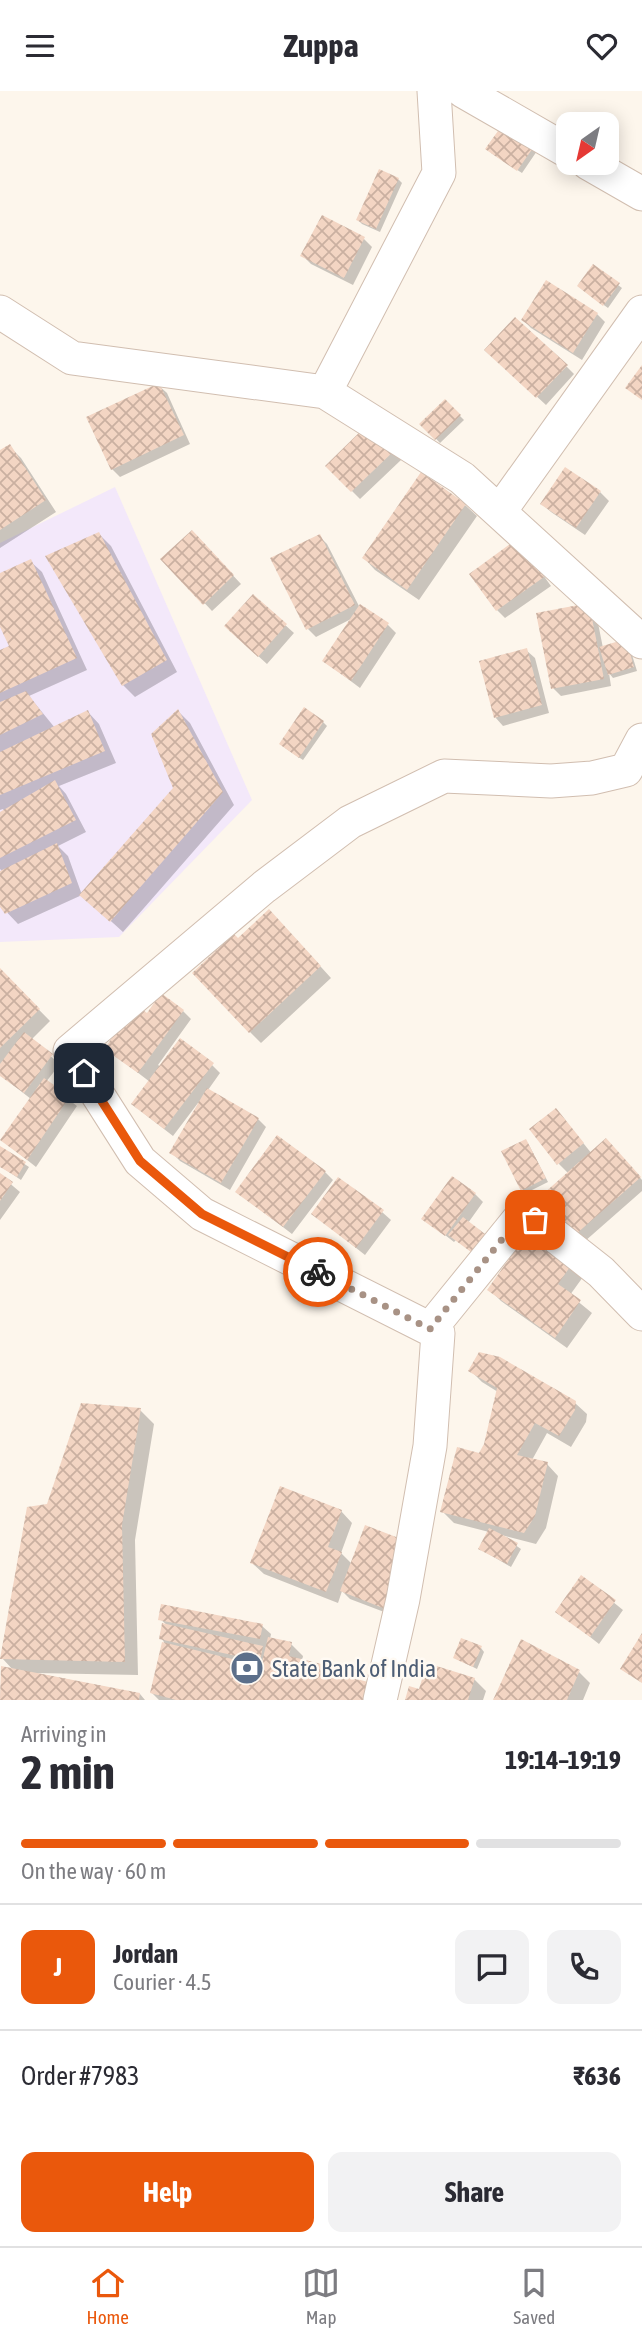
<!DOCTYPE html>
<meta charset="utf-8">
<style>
body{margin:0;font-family:"Asap Condensed",sans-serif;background:#f2f2f3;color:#2b2b33;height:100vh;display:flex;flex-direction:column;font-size:26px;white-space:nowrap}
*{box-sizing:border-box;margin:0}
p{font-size:23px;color:#7c7c81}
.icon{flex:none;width:38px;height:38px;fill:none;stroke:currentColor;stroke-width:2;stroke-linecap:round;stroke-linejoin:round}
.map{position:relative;height:1609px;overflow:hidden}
.drawer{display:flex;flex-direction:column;background:#fff;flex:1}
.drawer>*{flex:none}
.needle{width:46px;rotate:214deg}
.fabs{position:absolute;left:556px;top:21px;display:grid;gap:14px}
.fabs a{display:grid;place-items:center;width:63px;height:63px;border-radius:14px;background:#fff;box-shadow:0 4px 18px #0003;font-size:35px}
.pin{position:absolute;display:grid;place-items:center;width:60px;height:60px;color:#fff;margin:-30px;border-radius:14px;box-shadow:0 4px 10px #0006}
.courier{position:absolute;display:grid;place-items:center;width:70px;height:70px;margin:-35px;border:5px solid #ea580c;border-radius:50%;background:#fff;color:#222;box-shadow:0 2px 9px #0007}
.summary em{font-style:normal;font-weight:700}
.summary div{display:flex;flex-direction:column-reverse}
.summary{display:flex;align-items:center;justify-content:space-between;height:119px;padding:0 21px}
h1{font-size:46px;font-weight:700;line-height:52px}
.bar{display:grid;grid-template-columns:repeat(4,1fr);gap:10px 7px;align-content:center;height:84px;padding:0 21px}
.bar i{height:9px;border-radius:5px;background:#e1e1e2}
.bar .on{background:#ea580c}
.bar p{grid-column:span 4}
.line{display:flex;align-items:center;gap:18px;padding:0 21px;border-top:2px solid #e1e1e2}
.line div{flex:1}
.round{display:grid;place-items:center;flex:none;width:74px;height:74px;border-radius:14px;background:#f2f2f3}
.action{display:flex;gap:14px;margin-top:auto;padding:14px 21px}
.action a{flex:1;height:80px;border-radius:14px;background:#ea580c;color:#fff;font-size:28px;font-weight:700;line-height:80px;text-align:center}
.action a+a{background:#f2f2f3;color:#2b2b33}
header{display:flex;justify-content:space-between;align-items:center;height:91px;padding:0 21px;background:#fff;font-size:32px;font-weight:700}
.dock{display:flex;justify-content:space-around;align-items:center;height:98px;border-top:2px solid #e1e1e2;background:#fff;font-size:19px;color:#7c7c81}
.dock a{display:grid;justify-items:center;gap:4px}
.dock .on{color:#ea580c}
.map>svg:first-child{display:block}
.education{fill:#f3e8fa}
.shadow{fill:#0003}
.building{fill:url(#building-cross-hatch)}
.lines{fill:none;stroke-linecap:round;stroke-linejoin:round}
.street-casing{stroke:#d1beb0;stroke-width:35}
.street{stroke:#fff;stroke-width:33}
.done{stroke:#a89285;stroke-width:7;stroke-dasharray:0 12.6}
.route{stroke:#ea580c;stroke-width:9}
.labels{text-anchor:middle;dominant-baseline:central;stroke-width:5;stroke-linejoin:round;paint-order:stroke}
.service-label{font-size:24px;fill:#4e5e75;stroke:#fffaf3;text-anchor:start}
</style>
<header><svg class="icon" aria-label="menu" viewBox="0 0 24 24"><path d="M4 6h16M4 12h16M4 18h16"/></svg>Zuppa<svg class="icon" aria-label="heart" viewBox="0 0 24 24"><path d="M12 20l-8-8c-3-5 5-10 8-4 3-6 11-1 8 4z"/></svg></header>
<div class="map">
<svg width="642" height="1609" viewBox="0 0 642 1609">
<defs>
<pattern id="building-cross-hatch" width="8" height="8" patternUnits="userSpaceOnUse" patternTransform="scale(1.75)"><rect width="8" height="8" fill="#f3d5c3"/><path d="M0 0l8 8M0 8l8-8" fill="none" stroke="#cab0a1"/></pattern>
</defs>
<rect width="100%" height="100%" fill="#fdf6ec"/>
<!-- education -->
<path class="education" d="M115 396 252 709 119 846 0 851V452Z"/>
<!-- shadow -->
<path class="shadow" d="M534 56 537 60 522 82 491 62Z
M398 88 402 92 380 141 362 133 358 129Z
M323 126 364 148 372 156 353 194 311 173 303 165Z
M618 194 622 197 608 217 583 199Z
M597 223 605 231 582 269 531 237 523 229Z
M495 267 566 275 574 283 546 314Z
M158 294 167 302 190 353 120 386 112 378Z
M445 310 464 329 440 352 422 333Z
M368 335 401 369 360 408 327 375Z
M9 355 21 367 56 421 0 457V361Z
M565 378 600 401 609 410 585 444 551 421 542 413Z
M465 414 477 425 419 509 375 479 364 467Z
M99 443 111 455 177 581 135 606 123 594Z
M319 445 327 453 360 517 361 515 388 534 396 542 360 597 324 570 353 527 316 546 308 538Z
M200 449 241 493 212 520 163 468Z
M525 459 551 495 505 527 497 519Z
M30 470 42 481 87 579 29 605 55 637 88 621 99 633 116 672 59 695 66 703 86 741 58 755 68 765 82 804 175 697 178 620 190 632 234 714 123 841 82 804 18 833 0 814V782L3 781 0 778V723L4 720 3 718 0 719V561L11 555 0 532V484Z
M253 505 294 542 267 573 234 543Z
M596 522 603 557 629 554 637 580 613 587 609 582 611 595 561 605 553 597 538 524Z
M526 559 535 567 549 622 503 635 495 626Z
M323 631 327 635 303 669 285 657Z
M281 832 331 887 261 952 250 941 238 850Z
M0 879 50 930 31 949 60 973 46 991 77 1015 36 1076 2 1049 31 1008 0 984Z
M183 920 191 928 158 974 161 976 212 974 220 982 208 999 258 1028 266 1036 230 1099 180 1070 172 1062 200 1013 198 1012 173 1045 142 1021 150 991 107 958 147 925Z
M564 1028 592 1063 614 1058 642 1089V1100L576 1158 569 1083 559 1073Z
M529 1054 548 1091 526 1102 522 1099Z
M0 1057 29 1076 21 1089 0 1075Z
M325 1081 333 1089 292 1143 237 1101Z
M0 1084 20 1101 0 1129Z
M475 1103 483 1111 468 1132 488 1149 476 1164 456 1149 454 1151 423 1127Z
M382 1121 391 1129 365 1164 313 1123Z
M533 1137 588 1179 570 1204 592 1222 567 1257 501 1210 490 1199Z
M471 1280 575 1312 587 1323 586 1331 571 1356 547 1342 532 1369 547 1373 558 1385 546 1437 536 1453 501 1444 521 1458 511 1476 480 1458 489 1441 454 1432 442 1420 485 1354 498 1301 482 1291Z
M140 1319 154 1333 135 1449 138 1584 36 1582 140 1603 145 1609H0L2 1578 14 1580 2 1567 48 1415Z
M341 1420 352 1432 341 1462 352 1473 366 1436 392 1524 350 1508 342 1500 338 1512 264 1483 252 1472Z
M582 1486 623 1519 599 1553 557 1520Z
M160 1528 262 1535 271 1543 270 1548 291 1553 303 1565 302 1570 345 1580 382 1609H159L152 1602 164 1551 161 1547 168 1535Z
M481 1557 484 1561 477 1578 455 1567Z
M579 1581 590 1592 583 1609H494Z
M474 1588 486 1600 483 1609H406L420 1600Z"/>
<!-- building -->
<path class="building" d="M503 33 535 54 517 80 485 58Z
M379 78 399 87 376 138 356 129Z
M322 124 365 146 344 187 300 165Z
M593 173 620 192 603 215 577 195Z
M546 189 598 222 573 262 521 229Z
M515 226 568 274 536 307 484 259Z
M642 274V309L625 297Z
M159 292 184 344 111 379 86 326Z
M445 308 461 324 435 349 419 333Z
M368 333 394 360 351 401 325 375Z
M10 353 46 409 0 439V359Z
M565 376 601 400 576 437 540 413Z
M421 381 466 413 407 499 362 467Z
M192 439 234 484 203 514 160 468Z
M99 441 167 569 122 595 45 465Z
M320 443 355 514 306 539 270 467Z
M517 448 544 486 496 520 469 483Z
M31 468 77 567 0 602V559L9 555 0 536V482Z
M253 503 287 533 258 566 224 535Z
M589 512 604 588 551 598 536 522Z
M360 513 389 532 351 590 322 570Z
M626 548 634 576 608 584 599 556Z
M527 557 542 614 494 627 479 570Z
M26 600 43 623 0 644V611Z
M304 616 324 630 299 667 279 653Z
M178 618 223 701 110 831 79 804 173 697 151 643Z
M88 619 105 660 0 704V661Z
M55 689 76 729 0 767V721Z
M57 752 72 792 5 823 0 816V780Z
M269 818 321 875 249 942 192 882 234 843 238 847Z
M0 877 40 918 0 957Z
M161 902 184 919 138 982 104 958 136 914 147 922Z
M24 941 53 963 24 1002 0 985V973Z
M180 947 214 972 164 1038 131 1013Z
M44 987 70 1005 27 1069 0 1049Z
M207 997 259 1027 221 1092 169 1062Z
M556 1017 584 1052 557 1074 529 1038Z
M277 1044 326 1080 283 1136 235 1101Z
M606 1047 641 1086 567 1151 533 1112Z
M526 1048 546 1087 521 1100 501 1060Z
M0 1055 26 1071 17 1086 0 1076Z
M0 1082 13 1091 0 1110Z
M452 1085 476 1102 445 1145 421 1128Z
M338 1086 384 1119 356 1157 311 1123Z
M463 1126 485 1143 471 1161 448 1144Z
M533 1134 577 1166 558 1193 581 1209 555 1247 487 1199Z
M479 1261 500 1266 576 1310 575 1319 559 1345 535 1332 517 1364 548 1371 535 1425 524 1442 440 1421 457 1356 479 1362 484 1353 497 1297 468 1280Z
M81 1312 141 1317 122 1434 125 1571 0 1568 27 1416 47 1413Z
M280 1395 342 1419 328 1456 342 1461 326 1501 250 1472Z
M365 1434 409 1451 383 1517 340 1500Z
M489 1437 518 1452 507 1473 478 1458Z
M581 1484 616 1509 590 1546 555 1521Z
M161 1513 263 1533 260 1548 158 1529Z
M162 1532 263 1555 260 1570 159 1548Z
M642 1542V1592L620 1578Z
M268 1546 292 1551 289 1565 346 1579 345 1585 372 1592 368 1609H176L150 1602 162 1551 261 1575Z
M461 1547 482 1555 473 1576 453 1567Z
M521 1548 580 1579 567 1609H493Z
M427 1572 475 1587 468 1609H405L409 1595 419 1598Z
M1 1575 140 1602 139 1609H0Z"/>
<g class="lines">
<defs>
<path id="street" d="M463 0 569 61
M588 72 642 103
M0 221 72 267 325 301 462 387 642 551
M325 301 439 82 434 0
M500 420 642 221
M430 1238 520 1127 535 1129 601 1181 642 1223
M380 1609 403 1508 430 1355 438 1242 202 1123 140 1070 70 960 264 796 350 731 444 685 551 690 592 687 626 679 642 649"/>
</defs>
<!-- street casing -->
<use href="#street" class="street-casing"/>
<!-- street -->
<use href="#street" class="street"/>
</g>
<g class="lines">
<!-- done -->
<path class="done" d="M318 1181 430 1238 520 1126 535 1129"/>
<!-- route -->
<path class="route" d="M84 982 140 1070 202 1123 318 1181"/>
</g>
<!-- icons -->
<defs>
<symbol id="bank-disc" viewBox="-11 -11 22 22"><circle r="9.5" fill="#5c6f8a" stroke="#fffaf3"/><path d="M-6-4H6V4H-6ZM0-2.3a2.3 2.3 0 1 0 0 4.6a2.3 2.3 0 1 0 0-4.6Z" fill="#fff"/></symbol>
</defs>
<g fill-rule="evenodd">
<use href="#bank-disc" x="228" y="1558" width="38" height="38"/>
</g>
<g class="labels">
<!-- service labels -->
<g class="service-label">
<text x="272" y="1577">State Bank of India</text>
</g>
</g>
</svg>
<div class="fabs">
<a><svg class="needle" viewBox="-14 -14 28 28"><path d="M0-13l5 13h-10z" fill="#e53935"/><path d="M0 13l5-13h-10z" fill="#7c7c81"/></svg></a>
</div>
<div class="pin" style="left:535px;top:1129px;background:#ea580c"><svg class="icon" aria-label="bag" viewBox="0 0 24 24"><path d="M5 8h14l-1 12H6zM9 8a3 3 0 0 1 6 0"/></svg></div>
<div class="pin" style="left:84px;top:982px;background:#1f2937"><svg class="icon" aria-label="home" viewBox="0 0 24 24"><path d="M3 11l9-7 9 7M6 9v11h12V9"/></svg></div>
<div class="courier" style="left:318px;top:1181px"><svg class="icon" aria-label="bike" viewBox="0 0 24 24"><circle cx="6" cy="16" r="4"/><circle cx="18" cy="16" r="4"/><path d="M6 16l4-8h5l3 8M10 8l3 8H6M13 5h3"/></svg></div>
</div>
<section class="drawer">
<div class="summary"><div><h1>2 min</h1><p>Arriving in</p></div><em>19:14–19:19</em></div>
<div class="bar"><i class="on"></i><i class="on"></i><i class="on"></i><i></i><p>On the way · 60 m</p></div>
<div class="line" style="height:126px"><b class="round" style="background:#ea580c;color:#fff">J</b><div><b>Jordan</b><p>Courier · 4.5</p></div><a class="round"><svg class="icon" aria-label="chat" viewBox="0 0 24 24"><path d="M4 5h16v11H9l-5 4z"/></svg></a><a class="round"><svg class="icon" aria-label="phone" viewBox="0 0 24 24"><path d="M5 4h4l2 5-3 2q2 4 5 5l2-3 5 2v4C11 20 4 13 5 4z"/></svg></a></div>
<div class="line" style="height:91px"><div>Order #7983</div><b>₹636</b></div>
<div class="action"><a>Help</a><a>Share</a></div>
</section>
<nav class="dock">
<a class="on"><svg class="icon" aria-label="home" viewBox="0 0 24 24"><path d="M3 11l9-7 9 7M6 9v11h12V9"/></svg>Home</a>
<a><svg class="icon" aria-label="map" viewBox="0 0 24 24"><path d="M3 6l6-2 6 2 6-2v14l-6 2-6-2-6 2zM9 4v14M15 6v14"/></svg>Map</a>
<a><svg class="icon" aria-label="saved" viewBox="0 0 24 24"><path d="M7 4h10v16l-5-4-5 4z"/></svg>Saved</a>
</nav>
